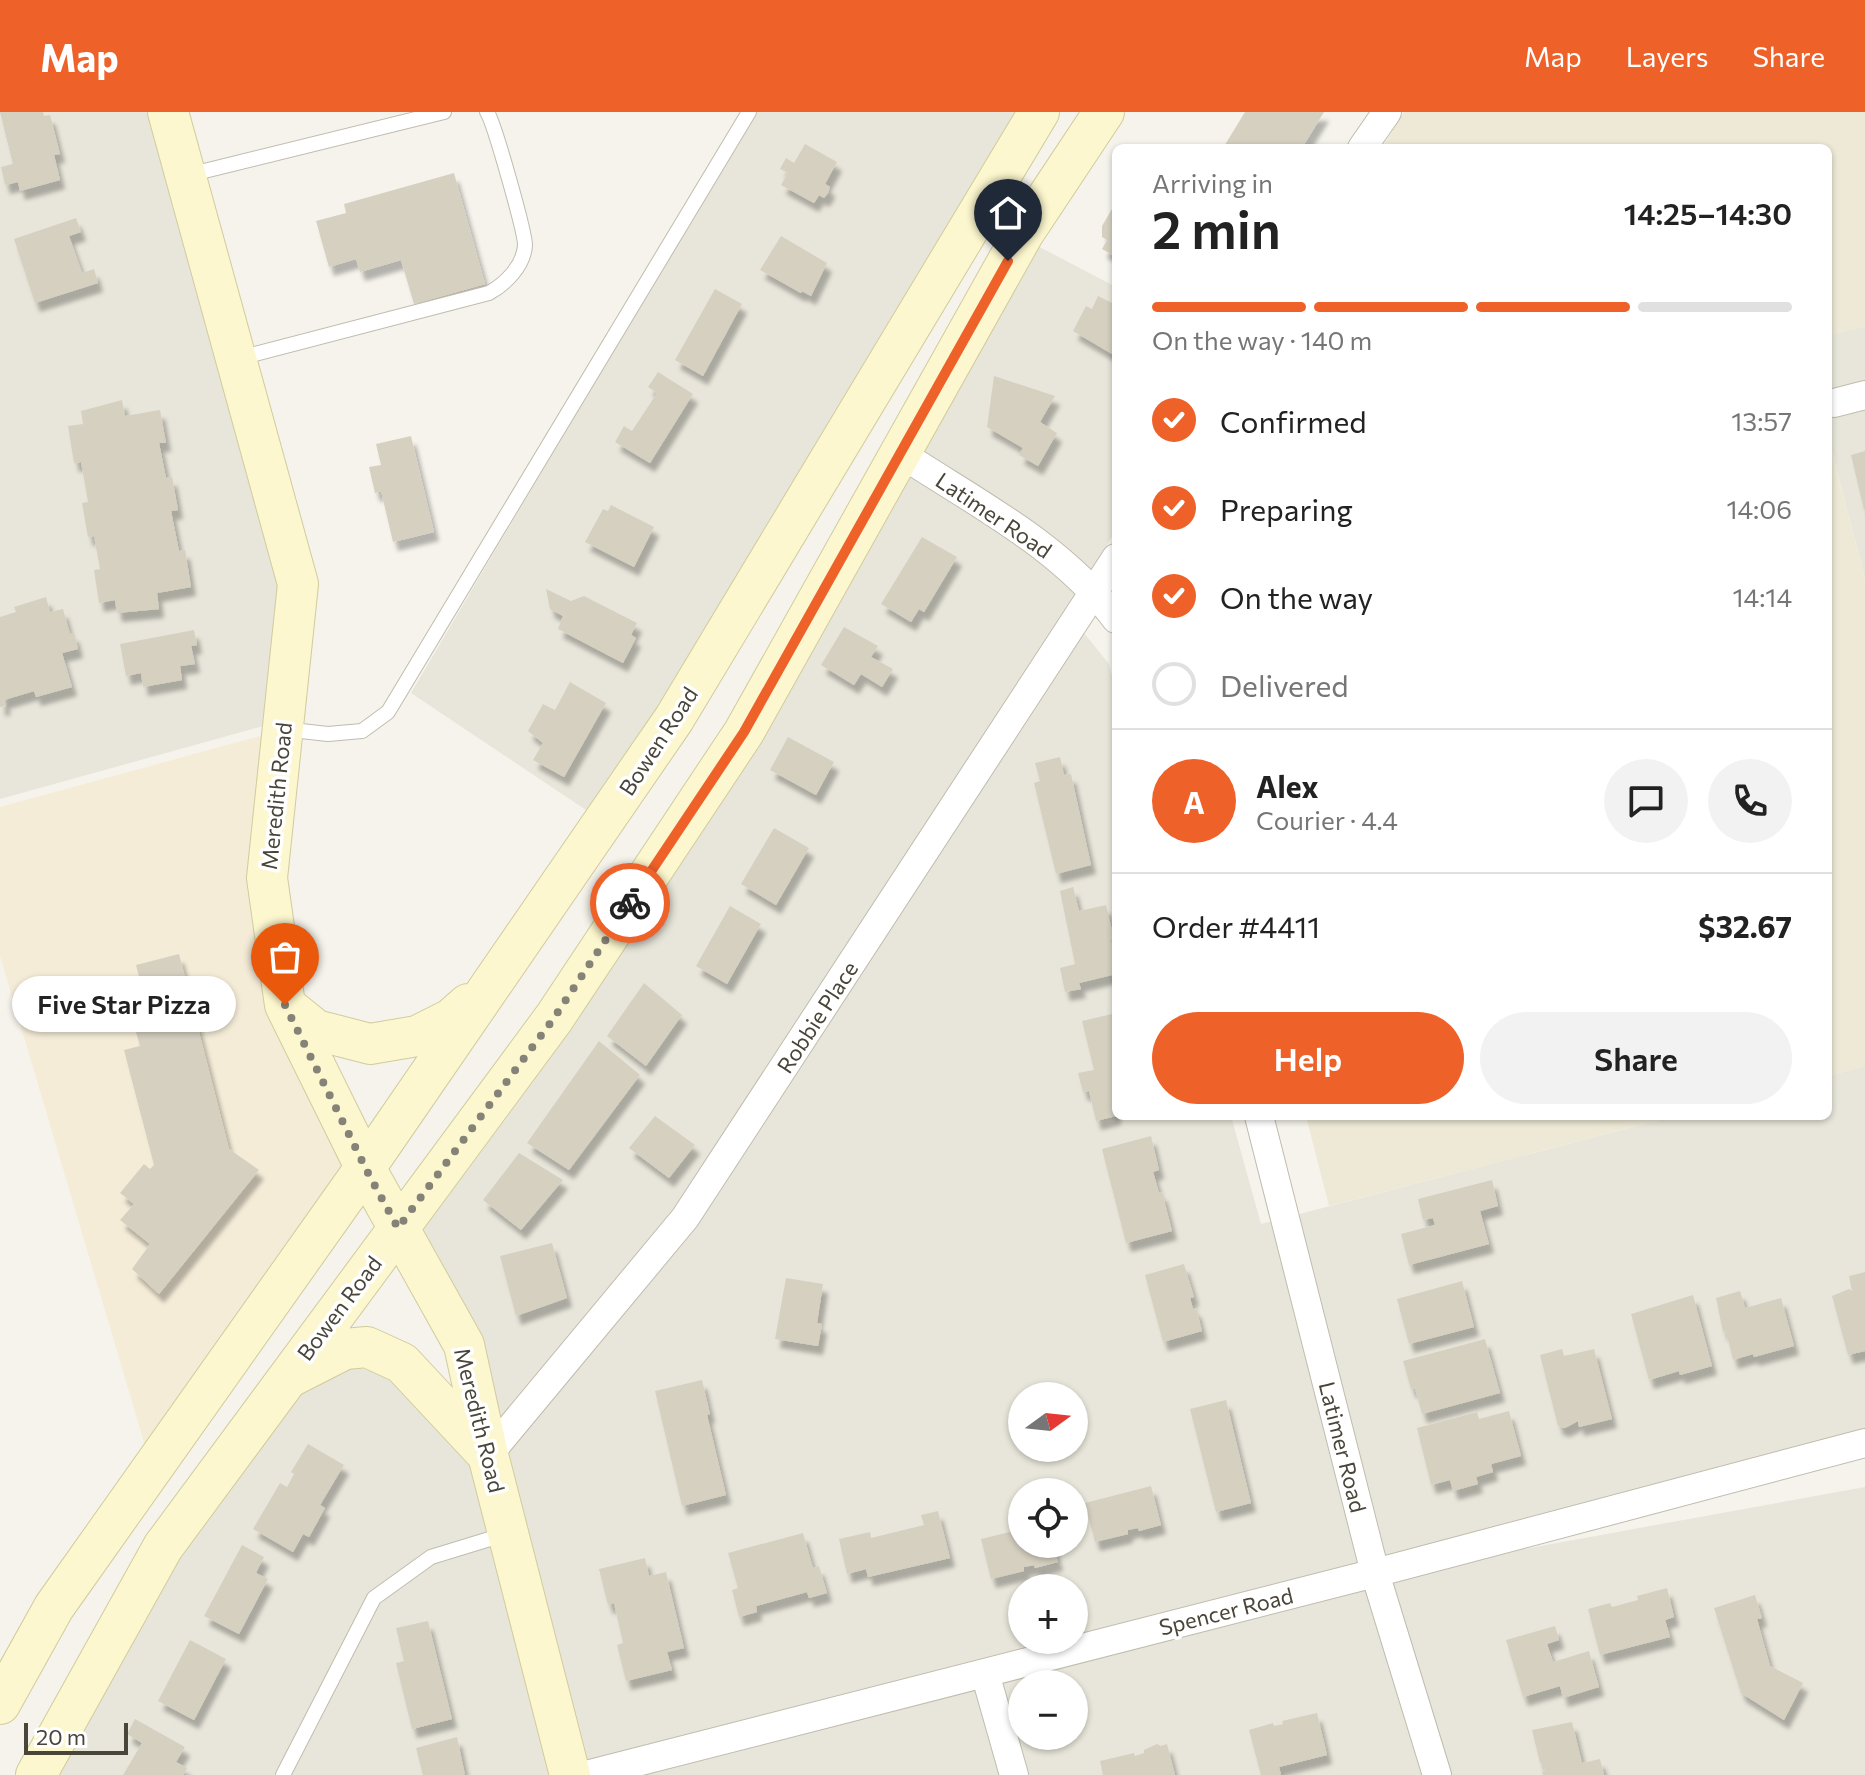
<!DOCTYPE html>
<meta charset="utf-8">
<style>
body{margin:0;font-family:Commissioner,sans-serif;background:#f2f2f2;color:#222;height:100vh;display:flex;flex-direction:column;font-size:30px;white-space:nowrap}
*{box-sizing:border-box;margin:0}
p{font-size:26px;color:#767676}
.icon{flex:none;width:44px;height:44px;fill:none;stroke:currentColor;stroke-width:2;stroke-linecap:round;stroke-linejoin:round}
.map{position:relative;flex:1;overflow:hidden}
.details{position:absolute;left:1112px;top:32px;width:720px;height:976px;display:flex;flex-direction:column;background:#fff;border-radius:12px;box-shadow:0 2px 6px #0004}
.details>*{flex:none}
.needle{width:52px;rotate:75deg}
.controls{position:absolute;left:1008px;top:1270px;display:grid;gap:16px}
.controls a{display:grid;place-items:center;width:80px;height:80px;border-radius:50%;background:#fff;box-shadow:0 2px 6px #0004;font-size:40px}
.scale{position:absolute;left:24px;bottom:20px;width:104px;box-sizing:border-box;padding-left:8px;border:4px solid #494539;border-top:0;font-size:22px;line-height:28px;white-space:nowrap;color:#494539;-webkit-text-stroke:6px #fff;paint-order:stroke}
.pin{position:absolute;display:grid;place-items:center;width:68px;height:68px;color:#fff;margin:-82px -34px;border-radius:50% 50% 50% 0;rotate:-45deg;box-shadow:0 0 8px #0007}
.pin .icon{rotate:45deg}
.courier{position:absolute;display:grid;place-items:center;width:80px;height:80px;margin:-40px;border:6px solid #ee6129;border-radius:50%;background:#fff;color:#222;box-shadow:0 2px 10px #0007}
.bubble{position:absolute;height:56px;border-radius:28px;background:#fff;box-shadow:0 2px 6px #0004;font-size:26px;font-weight:600;line-height:56px;text-align:center}
.headline em{font-style:normal;font-weight:600}
.headline div{display:flex;flex-direction:column-reverse}
.headline{display:flex;align-items:center;justify-content:space-between;height:136px;padding:0 40px}
h1{font-size:52px;font-weight:600;line-height:60px}
.bar{display:grid;grid-template-columns:repeat(4,1fr);gap:12px 8px;align-content:center;height:96px;padding:0 40px}
.bar i{height:10px;border-radius:6px;background:#e0e0e0}
.bar .selected{background:#ee6129}
.bar p{grid-column:span 4}
.line{display:flex;align-items:center;gap:20px;padding:0 40px;border-top:2px solid #e0e0e0}
.line div{flex:1}
.round{display:grid;place-items:center;flex:none;width:84px;height:84px;border-radius:42px;background:#f2f2f2}
ol{padding:0 40px;list-style:none}
li{display:flex;align-items:center;gap:24px;height:88px}
li p{margin-inline-start:auto}
li .icon{padding:8px;border-radius:50%;background:#ee6129;color:#fff;stroke-width:4}
li:last-child{color:#767676}
li i{width:44px;height:44px;border:4px solid #e0e0e0;border-radius:50%}
.action{display:flex;gap:16px;margin-top:auto;padding:16px 40px}
.action a{flex:1;height:92px;border-radius:48px;background:#ee6129;color:#fff;font-size:32px;font-weight:600;line-height:92px;text-align:center}
.action a+a{background:#f2f2f2;color:#222}
header{display:flex;align-items:center;gap:48px;box-sizing:border-box;height:112px;padding:0 40px;background:#ee6129;color:#fff}
header strong{font-size:38px}
nav{display:flex;gap:44px;margin-inline-start:auto;font-size:28px}
.map>svg:first-child{display:block}
.residential{fill:#e8e6da;fill-rule:evenodd}
.commercial{fill:#f5ecd8}
.education{fill:#ede9d6}
.building{fill:#d6d0c1;filter:url(#shadow)}
.lines{fill:none;stroke-linecap:round;stroke-linejoin:round}
.lane-casing{stroke:#c0bcae;stroke-width:16}
.street-casing{stroke:#c0bcae;stroke-width:30}
.secondary-casing{stroke:#d1cb9d;stroke-width:42}
.lane{stroke:#fff;stroke-width:14}
.street{stroke:#fff;stroke-width:28}
.secondary{stroke:#fcf7ce;stroke-width:40}
.done{stroke:#858277;stroke-width:8;stroke-dasharray:0 14.4}
.route{stroke:#ee6129;stroke-width:10}
.labels{text-anchor:middle;dominant-baseline:central;stroke-width:7;stroke-linejoin:round;paint-order:stroke}
.street-label{font-size:22px;fill:#494539;stroke:#fff}
</style>
<header>
<strong>Map</strong>
<nav><a>Map</a><a>Layers</a><a>Share</a></nav>
</header>
<div class="map">
<svg width="1865" height="1663" viewBox="0 0 1865 1663">
<defs>
<filter id="shadow"><feDropShadow dx="5" dy="9" stdDeviation="2" flood-color="#0004"/></filter>
</defs>
<rect width="100%" height="100%" fill="#f5f3eb"/>
<!-- residential -->
<path class="residential" d="M0 0H165L288 475 267 613 0 687Z
M754 0H1026L595 704 411 581Z
M1028 129 1116 175V418L1067 500 1109 552 1116 579V1004H1231L1261 1112 1675 1004H1828V964L1865 954V1327L575 1661 490 1332 408 1119ZM1022 1284H1074V1336H1022ZM1022 1380H1074V1432H1022ZM1022 1476H1074V1528H1022Z
M1865 214V467L1828 324V223Z
M349 1253 395 1266 478 1346 561 1663H49L169 1440 287 1279Z
M1865 1375V1663H606L1463 1448ZM1022 1572H1074V1624H1022Z"/>
<!-- commercial -->
<path class="commercial" d="M271 621 252 767 352 1053 146 1337 0 844V695Z"/>
<!-- education -->
<path class="education" d="M1404 0H1865V214L1828 223V36H1382Z
M1828 324 1865 468V954L1828 964Z
M1306 1004H1675L1329 1094Z"/>
<!-- building -->
<path class="building" d="M0 0H43L44 4 50 3 60 42 54 43 60 68 20 79 18 70 5 73 1 55 13 52Z
M1245 0H1324L1302 36H1223Z
M805 32 837 50 825 72 830 75 828 81 824 86 819 83 814 91 781 73 788 61 780 57 786 46 794 51Z
M454 61 485 172 414 192 401 148 360 160 356 147 329 155 316 109 346 101 344 92Z
M1116 90V145L1102 137 1107 128 1102 125V114Z
M76 106 81 120 69 124 82 161 94 157 98 171 35 191 14 127Z
M781 124 827 151 811 184 802 179 801 181 760 158Z
M715 177 742 192 703 264 675 248Z
M1098 184 1116 193V235L1112 242 1073 219 1086 194 1092 197Z
M658 260 693 282 650 351 615 330 624 314 632 319 657 281 648 275Z
M994 264 1055 284 1040 310 1057 321 1038 354 1019 343 1023 336 987 315Z
M122 288 125 304 160 298 166 331H159L166 366 172 365 178 398 171 399 179 439 185 438 191 475 157 481 159 497 117 501 115 488 99 491 94 458 100 457 94 424 88 425 82 391 88 390 81 350 74 351 68 314 83 312 81 299Z
M411 324 434 420 393 430 381 379 375 381 369 355 381 353 376 332Z
M1865 339V397L1864 398 1851 343Z
M611 393 654 415 634 455 585 430 603 397 608 399Z
M922 425 957 445 924 500 919 497 911 510 881 492Z
M546 477 571 489 584 484 637 511 631 523 636 526 623 551 558 517 563 504 550 497Z
M46 485 50 500 63 497 70 522 74 521 78 537 62 541 72 575 36 585 34 579 4 588 6 594 0 595V505L16 500 14 495Z
M844 515 878 534 871 545 893 557 882 575 861 562 854 573 821 553Z
M194 518 197 533 191 534 195 552 180 554 182 568 143 575 141 561 126 564 120 532Z
M570 570 606 591 564 665 533 648 543 631 528 619 543 592 555 598Z
M788 625 834 650 816 683 770 658Z
M1060 645 1064 663 1071 662 1091 753 1056 762 1034 671 1040 669 1035 651Z
M774 716 809 736 776 793 741 772Z
M1073 775 1079 799 1106 793 1114 827 1111 828 1113 837H1116V862L1079 871 1081 877 1065 880 1060 856 1075 852 1060 779Z
M730 794 761 812 727 872 696 854Z
M179 842 229 1037 259 1058 159 1182 132 1157 150 1132 120 1108 134 1092 120 1081 144 1052 150 1057 154 1053 124 938 140 934 136 920 152 915 136 853Z
M644 871 682 903 646 954 607 924Z
M1116 901V1004L1096 1009 1089 979 1083 980 1078 961 1094 958 1082 909Z
M599 929 640 963 569 1058 527 1031Z
M655 1004 695 1033 669 1066 629 1036Z
M1151 1024 1159 1058 1153 1060 1159 1081 1162 1080 1172 1119 1126 1131 1102 1037Z
M519 1041 563 1068 521 1118 483 1088Z
M1492 1068 1498 1094 1480 1099 1489 1132 1409 1153 1401 1122 1435 1113 1433 1106 1423 1108 1418 1087Z
M552 1131 567 1186 516 1204 500 1144Z
M1184 1152 1194 1185 1190 1186 1193 1197 1196 1196 1202 1219 1163 1230 1145 1163Z
M1865 1160V1239L1848 1243 1832 1184 1849 1177 1852 1179 1849 1164Z
M786 1166 823 1172 817 1211 822 1212 818 1234 775 1227Z
M1462 1169 1474 1215 1409 1232 1397 1187Z
M1740 1179 1745 1196 1781 1186 1794 1234 1754 1245 1753 1242 1733 1248 1726 1219 1723 1220 1716 1186Z
M1693 1183 1712 1254 1680 1263 1679 1259 1649 1268 1631 1202Z
M1485 1227 1500 1281 1422 1302 1415 1276 1411 1277 1403 1249Z
M1562 1237 1564 1244 1594 1237 1612 1307 1579 1315 1578 1309 1565 1316 1558 1314 1540 1243Z
M702 1268 710 1302 707 1303 726 1383 682 1394 655 1279Z
M1226 1288 1251 1391 1216 1400 1190 1297Z
M1509 1299 1521 1344 1491 1352 1493 1360 1476 1365 1478 1372 1453 1379 1450 1368 1431 1373 1417 1316 1477 1300 1479 1307Z
M308 1332 344 1353 320 1393 325 1396 309 1425 303 1422 293 1440 253 1417 280 1371 287 1375 294 1362 291 1360Z
M1151 1374 1161 1413 1139 1419 1138 1416 1128 1418V1422L1095 1430 1085 1391Z
M938 1399 950 1446 868 1465 866 1457 847 1462 839 1427 870 1420 871 1426 924 1413 921 1403Z
M1022 1417V1432H1053L1058 1450 1035 1456 1034 1453 1024 1455V1459L991 1467 981 1427Z
M803 1421 813 1456 819 1454 827 1481 809 1486 807 1480 756 1494 757 1500 739 1505 732 1478 738 1476 728 1441Z
M242 1433 264 1445 256 1461 268 1467 239 1522 204 1504Z
M645 1446 649 1464 666 1460 684 1536 667 1540 672 1558 626 1569 617 1533 623 1531 614 1491 608 1493 599 1457Z
M1667 1476 1674 1505 1665 1508 1670 1525 1600 1543 1588 1497 1610 1491 1612 1495 1638 1488 1637 1484Z
M1755 1483 1762 1506 1757 1507 1770 1554 1803 1571 1784 1608 1741 1581 1714 1496Z
M428 1509 452 1607 412 1617 396 1551 404 1549 396 1516Z
M1555 1514 1559 1528 1547 1532 1553 1550 1589 1539 1599 1575 1563 1586 1560 1574 1523 1585 1506 1528Z
M190 1528 226 1547 194 1608 158 1589Z
M1317 1601 1327 1643 1279 1655 1281 1663H1261L1249 1618 1273 1611 1274 1614 1283 1612 1282 1609Z
M135 1607 185 1635 176 1650 187 1656 183 1663H123L142 1631 127 1622Z
M1572 1610 1582 1651 1600 1647 1604 1663H1543L1542 1660 1545 1659 1543 1650 1540 1651 1532 1618Z
M457 1625 465 1663H423L416 1636Z
M1157 1632 1161 1634 1167 1632 1175 1663H1103L1100 1649 1134 1641 1135 1644 1144 1641V1638Z"/>
<g class="lines">
<defs>
<path id="lane" d="M188 63 444 0
M240 246 489 181C505 172 524 154 525 133 525 120 494 10 487 0
M283 617 328 622 362 619 388 600 749 0
M283 1663 374 1486 431 1445 506 1422"/>
<path id="street" d="M1362 36 1387 0
M1834 291 1865 283
M900 341C976 391 1060 433 1116 507
M1259 1004 1375 1461 1437 1663
M488 1343 685 1106 1116 446
M985 1561 1014 1663
M586 1663 1375 1461 1865 1331"/>
<path id="secondary" d="M168 0 298 472 267 766 285 893 369 1063 464 1233 488 1343 570 1663
M285 893 316 918 370 932 417 924 451 907 468 892
M292 1264 345 1237 367 1235 402 1251 486 1341
M0 1592 54 1495 365 1056 674 607 1039 0
M36 1663 163 1435 554 906 744 620 1023 122 1104 0"/>
</defs>
<!-- lane casing -->
<use href="#lane" class="lane-casing"/>
<!-- street casing -->
<use href="#street" class="street-casing"/>
<!-- secondary casing -->
<use href="#secondary" class="secondary-casing"/>
<!-- lane -->
<use href="#lane" class="lane"/>
<!-- street -->
<use href="#street" class="street"/>
<!-- secondary -->
<use href="#secondary" class="secondary"/>
</g>
<g class="lines">
<!-- done -->
<path class="done" d="M285 893 369 1063 398 1116 554 906 630 791"/>
<!-- route -->
<path class="route" d="M630 791 744 620 1008 149"/>
</g>
<g class="labels">
<!-- street labels -->
<g class="street-label">
<text transform="translate(994 403) rotate(34)">Latimer Road</text>
<text transform="translate(658 629) rotate(-57)">Bowen Road</text>
<text transform="translate(276 684) rotate(-84)">Meredith Road</text>
<text transform="translate(817 905) rotate(-57)">Robbie Place</text>
<text transform="translate(339 1196) rotate(-53)">Bowen Road</text>
<text transform="translate(480 1308) rotate(76)">Meredith Road</text>
<text transform="translate(1343 1335) rotate(76)">Latimer Road</text>
<text transform="translate(1226 1499) rotate(-14)">Spencer Road</text>
</g>
</g>
</svg>
<div class="controls">
<a><svg class="needle" viewBox="-14 -14 28 28"><path d="M0-13l5 13h-10z" fill="#e53935"/><path d="M0 13l5-13h-10z" fill="#767676"/></svg></a>
<a><svg class="icon" aria-label="locate" viewBox="0 0 24 24"><circle cx="12" cy="12" r="6"/><path d="M12 2v4M12 18v4M2 12h4M18 12h4"/></svg></a>
<a>+</a>
<a>−</a>
</div>
<div class="scale">20 m</div>
<div class="pin" style="left:285px;top:893px;background:#ea580c"><svg class="icon" aria-label="bag" viewBox="0 0 24 24"><path d="M5 8h14l-1 12H6zM9 8a3 3 0 0 1 6 0"/></svg></div>
<div class="pin" style="left:1008px;top:149px;background:#1f2937"><svg class="icon" aria-label="home" viewBox="0 0 24 24"><path d="M3 11l9-7 9 7M6 9v11h12V9"/></svg></div>
<div class="courier" style="left:630px;top:791px"><svg class="icon" aria-label="bike" viewBox="0 0 24 24"><circle cx="6" cy="16" r="4"/><circle cx="18" cy="16" r="4"/><path d="M6 16l4-8h5l3 8M10 8l3 8H6M13 5h3"/></svg></div>
<div class="bubble" style="left:12px;top:864px;width:224px">Five Star Pizza</div>
<section class="details">
<div class="headline"><div><h1>2 min</h1><p>Arriving in</p></div><em>14:25–14:30</em></div>
<div class="bar"><i class="selected"></i><i class="selected"></i><i class="selected"></i><i></i><p>On the way · 140 m</p></div>
<ol>
<li><svg class="icon" aria-label="check" viewBox="0 0 24 24"><path d="M5 12l5 5 9-10"/></svg>Confirmed<p>13:57</p></li>
<li><svg class="icon" aria-label="check" viewBox="0 0 24 24"><path d="M5 12l5 5 9-10"/></svg>Preparing<p>14:06</p></li>
<li><svg class="icon" aria-label="check" viewBox="0 0 24 24"><path d="M5 12l5 5 9-10"/></svg>On the way<p>14:14</p></li>
<li><i></i>Delivered</li>
</ol>
<div class="line" style="height:144px"><b class="round" style="background:#ee6129;color:#fff">A</b><div><b>Alex</b><p>Courier · 4.4</p></div><a class="round"><svg class="icon" aria-label="chat" viewBox="0 0 24 24"><path d="M4 5h16v11H9l-5 4z"/></svg></a><a class="round"><svg class="icon" aria-label="phone" viewBox="0 0 24 24"><path d="M5 4h4l2 5-3 2q2 4 5 5l2-3 5 2v4C11 20 4 13 5 4z"/></svg></a></div>
<div class="line" style="height:104px"><div>Order #4411</div><b>$32.67</b></div>
<div class="action"><a>Help</a><a>Share</a></div>
</section>
</div>
